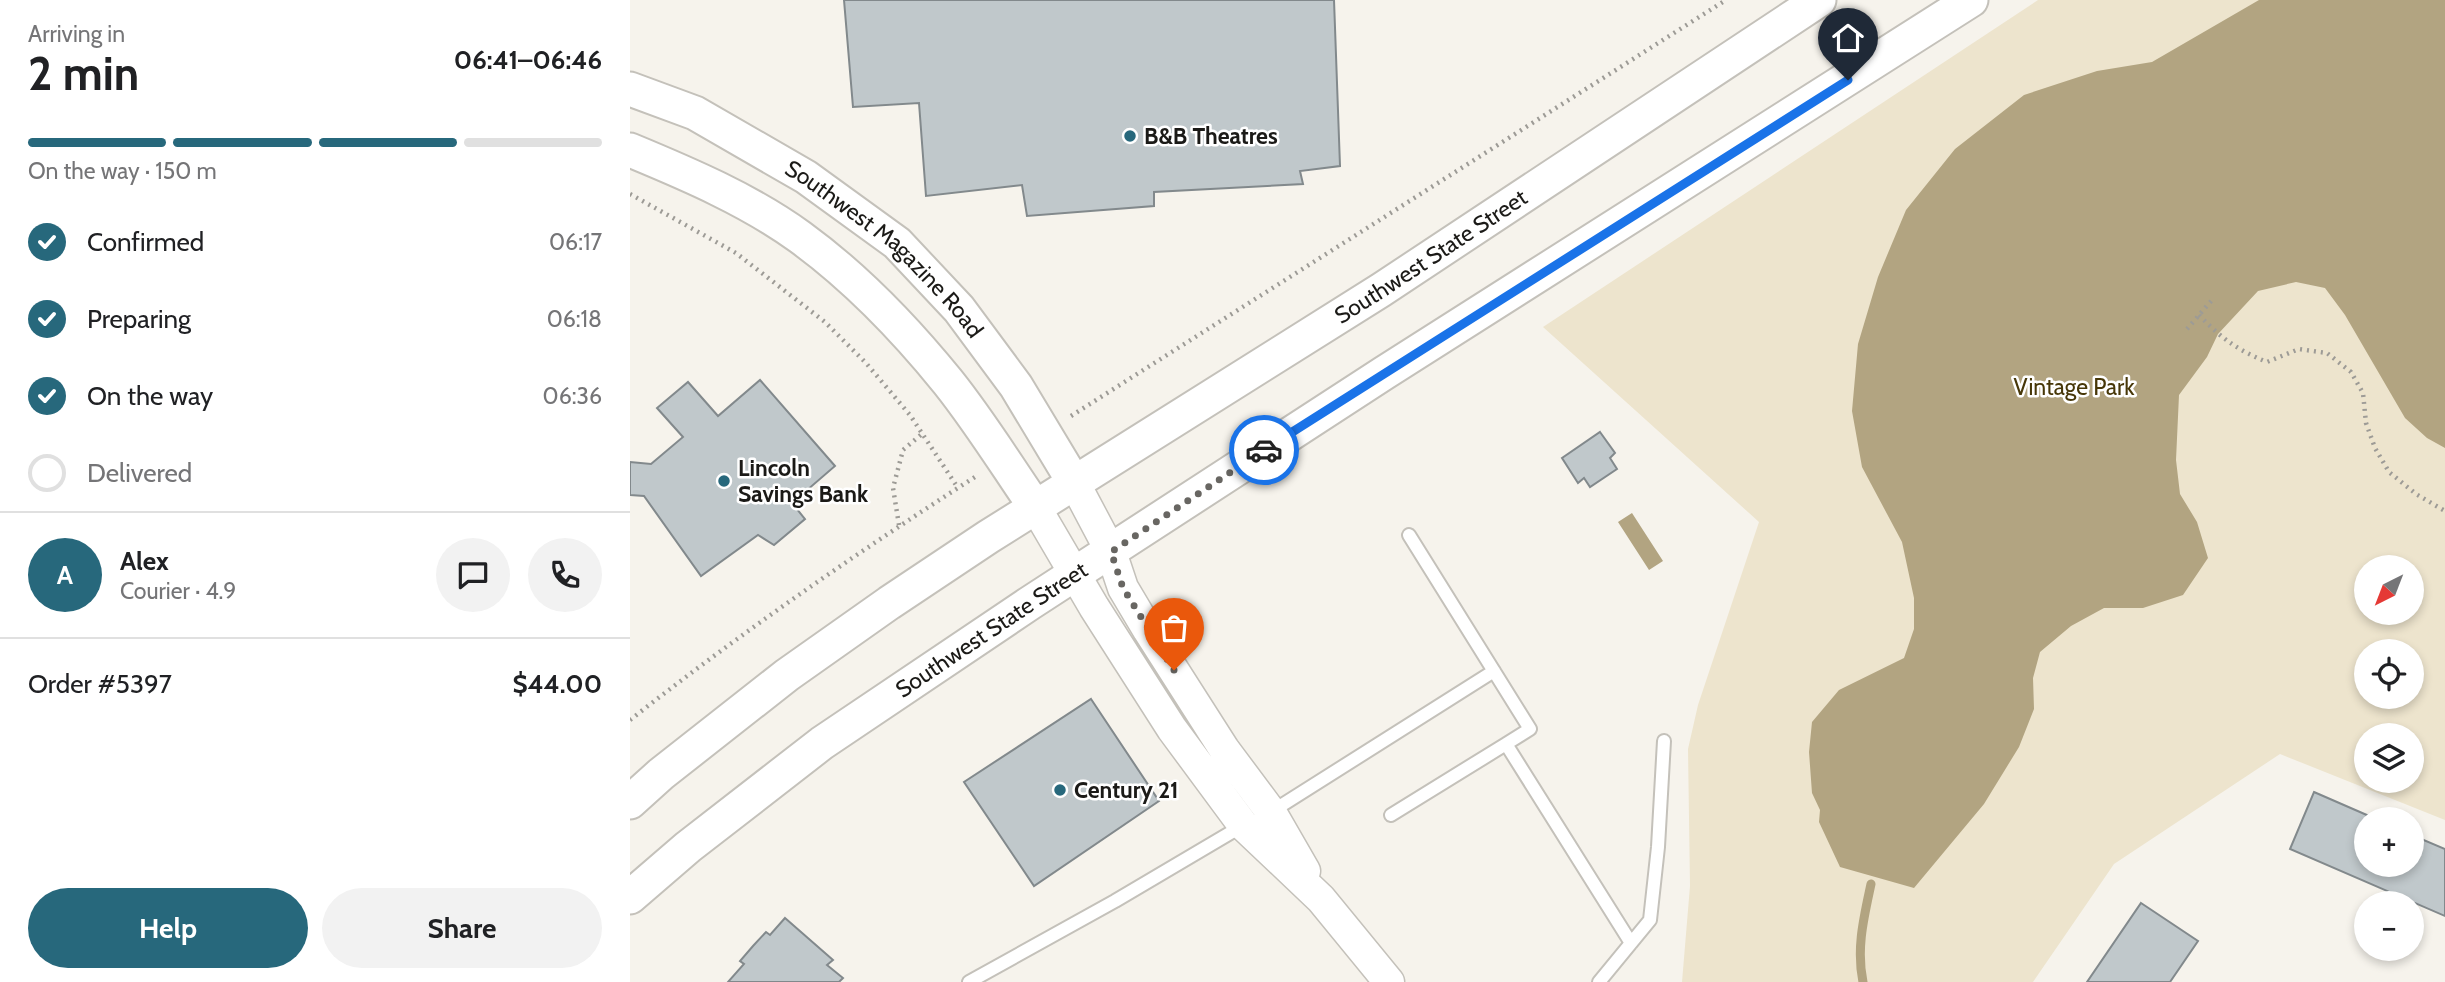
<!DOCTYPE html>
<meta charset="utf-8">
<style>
body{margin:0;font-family:Cabin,sans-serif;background:#f2f2f2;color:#202124;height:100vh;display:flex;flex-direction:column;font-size:26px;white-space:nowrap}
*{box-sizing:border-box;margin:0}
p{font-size:23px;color:#757577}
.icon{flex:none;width:38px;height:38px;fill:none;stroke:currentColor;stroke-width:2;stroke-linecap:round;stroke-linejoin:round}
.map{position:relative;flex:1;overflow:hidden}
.sheet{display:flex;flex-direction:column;background:#fff;width:630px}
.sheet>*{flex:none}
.needle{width:46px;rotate:222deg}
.fabs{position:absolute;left:1724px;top:555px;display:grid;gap:14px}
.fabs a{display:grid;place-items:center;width:70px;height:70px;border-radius:50%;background:#fff;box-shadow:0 4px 10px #0003;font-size:35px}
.pin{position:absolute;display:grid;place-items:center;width:60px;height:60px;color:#fff;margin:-72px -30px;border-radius:50% 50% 50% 0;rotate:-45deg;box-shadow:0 0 7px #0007}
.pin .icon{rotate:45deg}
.courier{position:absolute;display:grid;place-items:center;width:70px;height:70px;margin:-35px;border:5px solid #1a73e8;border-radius:50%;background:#fff;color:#222;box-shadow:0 2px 9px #0007}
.overview em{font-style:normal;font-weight:700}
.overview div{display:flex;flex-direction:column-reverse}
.overview{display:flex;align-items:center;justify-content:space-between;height:119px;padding:0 28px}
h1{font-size:46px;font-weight:700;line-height:52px}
.bar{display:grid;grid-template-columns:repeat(4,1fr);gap:10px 7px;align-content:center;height:84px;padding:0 28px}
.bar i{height:9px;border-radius:5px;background:#e0e0e0}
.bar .active{background:#27687c}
.bar p{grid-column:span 4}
.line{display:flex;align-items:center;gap:18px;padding:0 28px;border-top:2px solid #e0e0e0}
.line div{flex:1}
.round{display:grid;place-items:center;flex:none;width:74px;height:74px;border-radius:37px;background:#f2f2f2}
ol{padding:0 28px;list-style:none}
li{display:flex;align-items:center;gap:21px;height:77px}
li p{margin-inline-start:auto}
li .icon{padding:7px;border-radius:50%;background:#27687c;color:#fff;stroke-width:4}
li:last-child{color:#757577}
li i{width:38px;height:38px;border:4px solid #e0e0e0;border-radius:50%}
.button{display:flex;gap:14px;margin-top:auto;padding:14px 28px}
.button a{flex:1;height:80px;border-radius:42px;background:#27687c;color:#fff;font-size:28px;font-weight:700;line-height:80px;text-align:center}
.button a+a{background:#f2f2f2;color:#202124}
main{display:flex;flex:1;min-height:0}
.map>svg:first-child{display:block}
.green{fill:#ede4cd;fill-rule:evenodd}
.water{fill:#b2a481}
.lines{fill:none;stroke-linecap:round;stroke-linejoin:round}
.stream{stroke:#b2a481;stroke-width:9}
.building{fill:#c0c8cb;stroke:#82898c;stroke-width:2}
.service-casing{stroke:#c4c1ba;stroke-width:16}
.tertiary-casing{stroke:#c4c1ba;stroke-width:33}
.secondary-casing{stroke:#c4c1ba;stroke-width:37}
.path{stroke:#9d9b96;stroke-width:4.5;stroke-dasharray:2 5;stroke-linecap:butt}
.service{stroke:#fff;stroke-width:12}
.tertiary{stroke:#fff;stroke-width:30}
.secondary{stroke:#fff;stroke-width:33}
.done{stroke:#686662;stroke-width:7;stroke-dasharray:0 12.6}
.route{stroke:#1a73e8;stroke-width:9}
.poi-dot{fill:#27687c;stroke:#fff;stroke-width:2.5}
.labels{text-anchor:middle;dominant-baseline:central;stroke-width:5;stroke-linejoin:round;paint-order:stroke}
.poi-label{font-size:23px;font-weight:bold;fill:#1b1a17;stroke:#fff;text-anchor:start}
.street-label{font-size:23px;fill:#1b1a17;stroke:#fff}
.park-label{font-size:23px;fill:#473708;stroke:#fff}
</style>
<main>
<section class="sheet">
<div class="overview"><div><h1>2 min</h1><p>Arriving in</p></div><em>06:41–06:46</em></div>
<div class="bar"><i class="active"></i><i class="active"></i><i class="active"></i><i></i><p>On the way · 150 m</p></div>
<ol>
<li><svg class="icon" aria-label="check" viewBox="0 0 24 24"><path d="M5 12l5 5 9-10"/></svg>Confirmed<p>06:17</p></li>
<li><svg class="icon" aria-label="check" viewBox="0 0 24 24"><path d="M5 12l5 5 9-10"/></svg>Preparing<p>06:18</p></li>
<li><svg class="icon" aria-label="check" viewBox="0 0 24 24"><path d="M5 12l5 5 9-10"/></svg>On the way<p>06:36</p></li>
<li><i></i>Delivered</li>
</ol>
<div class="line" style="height:126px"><b class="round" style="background:#27687c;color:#fff">A</b><div><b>Alex</b><p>Courier · 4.9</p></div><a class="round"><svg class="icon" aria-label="chat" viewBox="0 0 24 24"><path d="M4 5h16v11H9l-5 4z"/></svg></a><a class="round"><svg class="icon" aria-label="phone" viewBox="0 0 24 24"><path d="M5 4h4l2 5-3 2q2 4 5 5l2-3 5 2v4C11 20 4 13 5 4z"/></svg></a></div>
<div class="line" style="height:91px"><div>Order #5397</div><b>$44.00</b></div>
<div class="button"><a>Help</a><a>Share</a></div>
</section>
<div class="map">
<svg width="1815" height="982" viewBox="0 0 1815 982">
<rect width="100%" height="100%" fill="#f6f3ec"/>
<!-- green -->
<path class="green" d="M1408 0H1815V820L1650 754 1484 864 1403 982H1052L1060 886 1058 749 1068 705 1129 522 913 327ZM1736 567H1782V612H1736ZM1736 651H1782V696H1736ZM1736 735H1782V780H1736Z"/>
<!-- water -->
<path class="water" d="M1629 0H1815V448L1797 438 1775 418 1715 315 1695 288 1666 282 1628 291 1588 334 1577 357 1549 395 1546 460 1550 494 1567 522 1578 558 1553 595 1513 608H1474L1441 626 1410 652 1403 678 1404 709 1389 747 1354 804 1284 888 1210 867 1189 822 1190 810 1182 793 1179 752 1182 722 1209 690 1274 658 1284 629V598L1272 542 1232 467 1222 411 1228 344 1248 277 1276 210 1325 149 1394 95 1467 71 1522 62Z
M1002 513 1033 561 1019 570 988 522Z"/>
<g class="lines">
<!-- stream -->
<path class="stream" d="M1233 982C1226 948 1234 917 1241 884"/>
</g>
<!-- building -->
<path class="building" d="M214 0H704L710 166 670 171 673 184 524 192V206L397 216 392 185 296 196 289 103 223 107Z
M130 380 205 466 162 503 175 519 144 545 128 535 71 576 14 496 0 495V462L21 464 53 437 27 408 58 382 88 416Z
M970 432 985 453 980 458 987 469 960 487 954 478 948 483 932 458Z
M461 699 529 801 404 886 334 782Z
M1684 792 1746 819H1736V864H1782V835L1815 849V916L1660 849Z
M1511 903 1568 941 1540 982H1457Z
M155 918 203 960 197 965 213 978 209 982H98L114 964 110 961 123 946 136 932 140 935Z"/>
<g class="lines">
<defs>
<path id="service" d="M779 535 900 729 876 744 1001 943
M641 812 864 671
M761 815 876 744
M339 982 485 901 612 826
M969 982 1020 920 1028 847 1034 741"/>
<path id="tertiary" d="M445 484 481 552 493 588 518 630 594 749 641 812 675 871
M406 508 464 607 542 729 613 825 691 899 759 982"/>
<g id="secondary">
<path id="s1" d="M0 89 65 113 176 177 267 243 329 309 386 386 445 484"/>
<path d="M0 150C58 174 119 200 170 237 225 277 275 329 318 382 350 422 377 466 406 508"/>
<path id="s2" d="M0 802 31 774 157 675 259 603 358 537 751 290 1189 0"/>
<path id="s3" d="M0 897 58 847 192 743 400 603 754 373 1341 0"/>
</g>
</defs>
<!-- service casing -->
<use href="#service" class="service-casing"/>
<!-- tertiary casing -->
<use href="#tertiary" class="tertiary-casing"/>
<!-- secondary casing -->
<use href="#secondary" class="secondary-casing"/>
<!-- path -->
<path class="path" d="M0 194 106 253 195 322 236 363 280 415 328 488
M1569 315C1591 338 1607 350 1637 362L1669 349 1697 353 1721 372 1733 393 1736 423 1745 448 1759 472 1786 494 1815 511
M1557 329 1582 300
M441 416 1096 0
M269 525 263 488 273 450 293 433
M0 720C112 632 228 552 348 475"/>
<!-- service -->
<use href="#service" class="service"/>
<!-- tertiary -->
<use href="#tertiary" class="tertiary"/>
<!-- secondary -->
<use href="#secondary" class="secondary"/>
</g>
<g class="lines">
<!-- done -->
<path class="done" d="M544 670 493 588 481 552 634 450"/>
<!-- route -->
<path class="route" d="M634 450 1218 80"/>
</g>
<!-- markers -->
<g class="poi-dot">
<circle cx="500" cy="136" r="7"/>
<circle cx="94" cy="481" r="7"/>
<circle cx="430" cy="790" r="7"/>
</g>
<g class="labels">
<!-- poi labels -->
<g class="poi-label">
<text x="514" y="136">B&amp;B Theatres</text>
<text x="108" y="468">Lincoln<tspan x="108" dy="26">Savings Bank</tspan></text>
<text x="444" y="790">Century 21</text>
</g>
<!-- street labels -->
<g class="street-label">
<text stroke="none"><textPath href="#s1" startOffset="304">Southwest Magazine Road</textPath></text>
<text stroke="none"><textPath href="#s2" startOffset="970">Southwest State Street</textPath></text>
<text stroke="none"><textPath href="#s3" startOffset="450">Southwest State Street</textPath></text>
</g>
<!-- park labels -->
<g class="park-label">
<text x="1444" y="387">Vintage Park</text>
</g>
</g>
</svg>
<div class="fabs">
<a><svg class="needle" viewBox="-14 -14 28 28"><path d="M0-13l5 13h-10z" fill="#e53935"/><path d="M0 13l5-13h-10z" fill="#757577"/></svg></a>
<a><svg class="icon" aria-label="locate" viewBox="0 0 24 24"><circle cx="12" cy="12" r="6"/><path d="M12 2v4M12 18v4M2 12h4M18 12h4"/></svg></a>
<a><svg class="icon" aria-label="layers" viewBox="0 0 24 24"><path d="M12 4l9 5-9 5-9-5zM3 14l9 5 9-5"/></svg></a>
<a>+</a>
<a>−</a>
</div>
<div class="pin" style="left:544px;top:670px;background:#ea580c"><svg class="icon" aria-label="bag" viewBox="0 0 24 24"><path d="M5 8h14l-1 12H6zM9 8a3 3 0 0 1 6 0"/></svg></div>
<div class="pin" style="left:1218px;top:80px;background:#1f2937"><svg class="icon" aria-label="home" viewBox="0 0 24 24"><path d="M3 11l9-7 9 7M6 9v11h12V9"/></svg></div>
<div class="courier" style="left:634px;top:450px"><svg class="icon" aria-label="car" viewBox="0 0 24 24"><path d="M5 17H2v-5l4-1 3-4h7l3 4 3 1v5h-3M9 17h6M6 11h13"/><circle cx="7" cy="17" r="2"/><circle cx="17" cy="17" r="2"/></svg></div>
</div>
</main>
